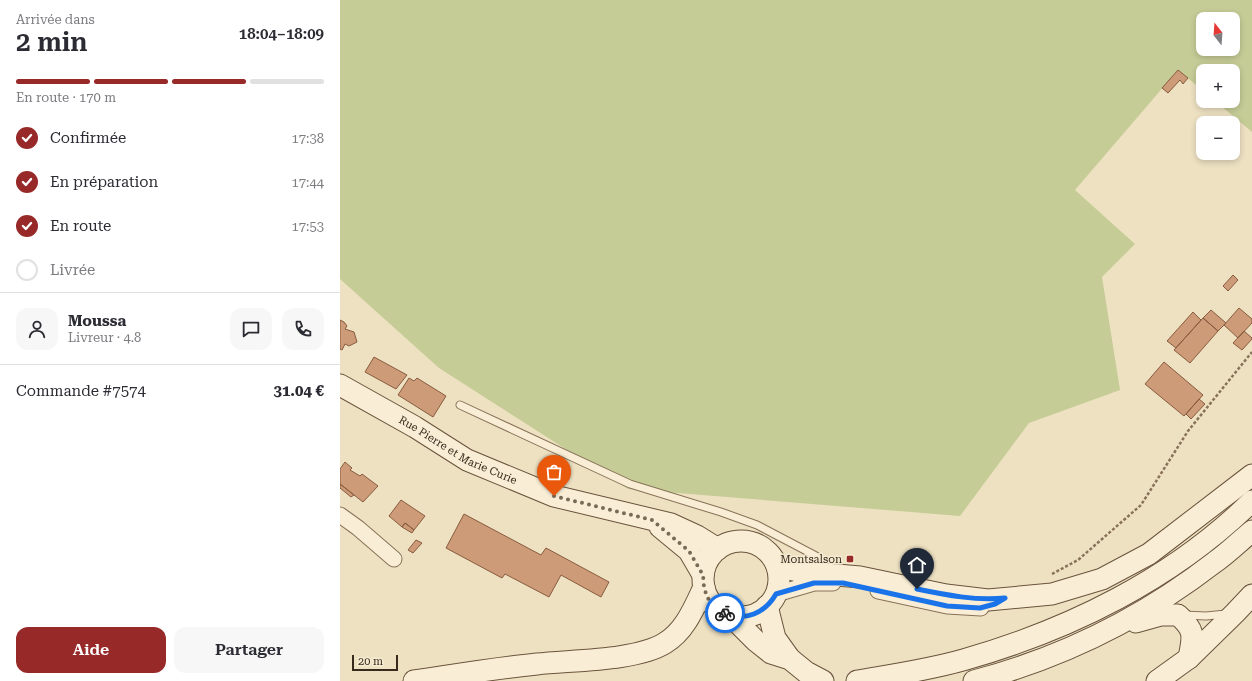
<!DOCTYPE html>
<html lang="fr">
<meta charset="utf-8">
<style>
body{margin:0;font-family:"Roboto Serif",serif;background:#f7f7f7;color:#2b2b33;height:100vh;display:flex;flex-direction:column;font-size:15px;white-space:nowrap}
*{box-sizing:border-box;margin:0}
p{font-size:13px;color:#7c7c81}
.icon{flex:none;width:22px;height:22px;fill:none;stroke:currentColor;stroke-width:2;stroke-linecap:round;stroke-linejoin:round}
.map{position:relative;flex:1;overflow:hidden}
.side{display:flex;flex-direction:column;background:#fff;width:340px}
.side>*{flex:none}
.needle{width:26px;rotate:343deg}
.buttons{position:absolute;left:856px;top:12px;display:grid;gap:8px}
.buttons a{display:grid;place-items:center;width:44px;height:44px;border-radius:8px;background:#fff;box-shadow:0 2px 6px #0003;font-size:20px}
.scale{position:absolute;left:12px;bottom:10px;width:46px;box-sizing:border-box;padding-left:4px;border:2px solid #382a1d;border-top:0;font-size:11px;line-height:14px;white-space:nowrap;color:#382a1d;-webkit-text-stroke:3px #f6ebd1;paint-order:stroke}
.pin{position:absolute;display:grid;place-items:center;width:34px;height:34px;color:#fff;margin:-41px -17px;border-radius:50% 50% 50% 0;rotate:-45deg;box-shadow:0 0 4px #0007}
.pin .icon{rotate:45deg}
.courier{position:absolute;display:grid;place-items:center;width:40px;height:40px;margin:-20px;border:3px solid #1a73e8;border-radius:50%;background:#fff;color:#222;box-shadow:0 1px 5px #0007}
.headline em{font-style:normal;font-weight:600}
.headline div{display:flex;flex-direction:column-reverse}
.headline{display:flex;align-items:center;justify-content:space-between;height:68px;padding:0 16px}
h1{font-size:26px;font-weight:600;line-height:30px}
.bar{display:grid;grid-template-columns:repeat(4,1fr);gap:6px 4px;align-content:center;height:48px;padding:0 16px}
.bar i{height:5px;border-radius:3px;background:#e1e1e2}
.bar .current{background:#972929}
.bar p{grid-column:span 4}
.line{display:flex;align-items:center;gap:10px;padding:0 16px;border-top:1px solid #e1e1e2}
.line div{flex:1}
.round{display:grid;place-items:center;flex:none;width:42px;height:42px;border-radius:12px;background:#f7f7f7}
ol{padding:0 16px;list-style:none}
li{display:flex;align-items:center;gap:12px;height:44px}
li p{margin-inline-start:auto}
li .icon{padding:4px;border-radius:50%;background:#972929;color:#fff;stroke-width:4}
li:last-child{color:#7c7c81}
li i{width:22px;height:22px;border:2px solid #e1e1e2;border-radius:50%}
.action{display:flex;gap:8px;margin-top:auto;padding:8px 16px}
.action a{flex:1;height:46px;border-radius:12px;background:#972929;color:#fff;font-size:16px;font-weight:600;line-height:46px;text-align:center}
.action a+a{background:#f7f7f7;color:#2b2b33}
main{display:flex;flex:1;min-height:0}
.map>svg:first-child{display:block}
.green{fill:#c6cc96;fill-rule:evenodd}
.building{fill:#cd9b77;stroke:#875b3f}
.lines{fill:none;stroke-linecap:round;stroke-linejoin:round}
.service-casing{stroke:#887259;stroke-width:9}
.minor-casing{stroke:#887259;stroke-width:17}
.secondary-casing{stroke:#6a533c;stroke-width:23}
.path{stroke:#887259;stroke-width:2.5;stroke-dasharray:3 2;stroke-linecap:butt}
.service{stroke:#f9eed5;stroke-width:7}
.minor{stroke:#f9eed5;stroke-width:15}
.secondary{stroke:#f9eed5;stroke-width:21}
.done{stroke:#786a57;stroke-width:4;stroke-dasharray:0 7.2}
.route{stroke:#1a73e8;stroke-width:5}
.poi-dot{fill:#972929;stroke:#f6ebd1;stroke-width:1.5}
.labels{text-anchor:middle;dominant-baseline:central;stroke-width:3;stroke-linejoin:round;paint-order:stroke}
.street-label{font-size:11px;fill:#382a1d;stroke:#f6ebd1}
.poi-label{font-size:11px;fill:#382a1d;stroke:#f6ebd1;text-anchor:end}
</style>
<main>
<section class="side">
<div class="headline"><div><h1>2 min</h1><p>Arrivée dans</p></div><em>18:04–18:09</em></div>
<div class="bar"><i class="current"></i><i class="current"></i><i class="current"></i><i></i><p>En route · 170 m</p></div>
<ol>
<li><svg class="icon" aria-label="check" viewBox="0 0 24 24"><path d="M5 12l5 5 9-10"/></svg>Confirmée<p>17:38</p></li>
<li><svg class="icon" aria-label="check" viewBox="0 0 24 24"><path d="M5 12l5 5 9-10"/></svg>En préparation<p>17:44</p></li>
<li><svg class="icon" aria-label="check" viewBox="0 0 24 24"><path d="M5 12l5 5 9-10"/></svg>En route<p>17:53</p></li>
<li><i></i>Livrée</li>
</ol>
<div class="line" style="height:72px"><a class="round"><svg class="icon" aria-label="person" viewBox="0 0 24 24"><circle cx="12" cy="8" r="4"/><path d="M4 21q1-7 8-7t8 7"/></svg></a><div><b>Moussa</b><p>Livreur · 4.8</p></div><a class="round"><svg class="icon" aria-label="chat" viewBox="0 0 24 24"><path d="M4 5h16v11H9l-5 4z"/></svg></a><a class="round"><svg class="icon" aria-label="phone" viewBox="0 0 24 24"><path d="M5 4h4l2 5-3 2q2 4 5 5l2-3 5 2v4C11 20 4 13 5 4z"/></svg></a></div>
<div class="line" style="height:52px"><div>Commande #7574</div><b>31.04 €</b></div>
<div class="action"><a>Aide</a><a>Partager</a></div>
</section>
<div class="map">
<svg width="912" height="681" viewBox="0 0 912 681">
<rect width="100%" height="100%" fill="#eee1c2"/>
<!-- green -->
<path class="green" d="M0 0H912V132L875 101H893V71H863V91L838 70 735 190 795 244 762 277 780 390 689 423 620 516 288 489 99 368 0 279ZM863 19H893V49H863Z"/>
<!-- building -->
<path class="building" d="M838 70 848 78 843 84 840 80 828 93 822 88Z
M893 275 898 280 888 291 883 286Z
M899 308 912 319V323L898 338 884 325Z
M871 310 886 323 878 331 863 318Z
M853 312 861 320 836 348 827 341Z
M863 318 878 331 850 363 834 350Z
M0 320 4 322 7 326 5 329 14 332 17 342 9 346 5 344 2 350 0 349Z
M904 331 912 338V339L902 350 893 343Z
M34 357 67 375 56 389 25 372Z
M824 362 863 395 844 416 805 384Z
M69 378 74 381 77 378 106 396 93 417 58 395Z
M859 399 865 404 851 419 846 414Z
M5 462 12 468 10 470 20 476 22 474 38 486 23 502 0 484V469Z
M0 484 14 495 11 497 0 488Z
M61 500 85 516 74 530 65 523 62 527 49 516Z
M124 514 201 555 206 548 269 582 261 597 221 575 209 597 165 574 162 578 106 548Z
M65 523 74 530 72 533 62 527Z
M76 540 82 543 73 553 68 550Z"/>
<g class="lines">
<defs>
<path id="service" d="M120 405 290 484 381 512 417 525 478 557 486 571
M844 615 866 616 886 614"/>
<path id="minor" d="M0 515 18 528 54 559
M538 591 607 606 641 608
M436 594 474 583H493"/>
<g id="secondary">
<path id="s1" d="M0 385 75 427 127 460 214 496 331 524 357 536 378 549"/>
<path d="M320 527 349 551 363 575"/>
<circle cx="401" cy="579" r="38"/>
<path d="M437 566 462 572 520 577 606 595 648 600 712 594 762 579 809 554 912 475"/>
<path d="M427 606 435 638 450 659"/>
<path d="M391 616 416 641 431 653 450 659 466 672 483 681"/>
<path d="M796 622 821 615H838C856 631 853 636 849 658"/>
<path d="M74 681C115 675 156 668 197 664 232 660 296 661 325 643 345 631 354 608 364 587"/>
<path d="M517 681C552 675 588 670 623 660 729 630 833 579 912 501"/>
<path d="M634 681C721 658 804 617 875 562 888 553 900 541 912 531"/>
<path d="M817 681 849 658 895 613 912 595"/>
</g>
</defs>
<!-- service casing -->
<use href="#service" class="service-casing"/>
<!-- minor casing -->
<use href="#minor" class="minor-casing"/>
<!-- secondary casing -->
<use href="#secondary" class="secondary-casing"/>
<!-- path -->
<path class="path" d="M712 574 738 560 801 505 848 431 912 352"/>
<!-- service -->
<use href="#service" class="service"/>
<!-- minor -->
<use href="#minor" class="minor"/>
<!-- secondary -->
<use href="#secondary" class="secondary"/>
</g>
<g class="lines">
<!-- done -->
<path class="done" d="M214 496 312 520 349 551 363 575 364 587 367 597 373 605 385 613"/>
<!-- route -->
<path class="route" d="M385 613C405 622 425 613 436 594L474 583H503L607 606 640 608 655 604 665 598C636 601 606 595 577 589"/>
</g>
<!-- markers -->
<rect class="poi-dot" x="506" y="555" width="8" height="8" rx="2"/>
<g class="labels">
<!-- street labels -->
<g class="street-label">
<text stroke="none"><textPath href="#s1" startOffset="135">Rue Pierre et Marie Curie</textPath></text>
</g>
<!-- poi labels -->
<g class="poi-label">
<text x="502" y="559">Montsalson</text>
</g>
</g>
</svg>
<div class="buttons">
<a><svg class="needle" viewBox="-14 -14 28 28"><path d="M0-13l5 13h-10z" fill="#e53935"/><path d="M0 13l5-13h-10z" fill="#7c7c81"/></svg></a>
<a>+</a>
<a>−</a>
</div>
<div class="scale">20 m</div>
<div class="pin" style="left:214px;top:496px;background:#ea580c"><svg class="icon" aria-label="bag" viewBox="0 0 24 24"><path d="M5 8h14l-1 12H6zM9 8a3 3 0 0 1 6 0"/></svg></div>
<div class="pin" style="left:577px;top:589px;background:#1f2937"><svg class="icon" aria-label="home" viewBox="0 0 24 24"><path d="M3 11l9-7 9 7M6 9v11h12V9"/></svg></div>
<div class="courier" style="left:385px;top:613px"><svg class="icon" aria-label="bike" viewBox="0 0 24 24"><circle cx="6" cy="16" r="4"/><circle cx="18" cy="16" r="4"/><path d="M6 16l4-8h5l3 8M10 8l3 8H6M13 5h3"/></svg></div>
</div>
</main>
